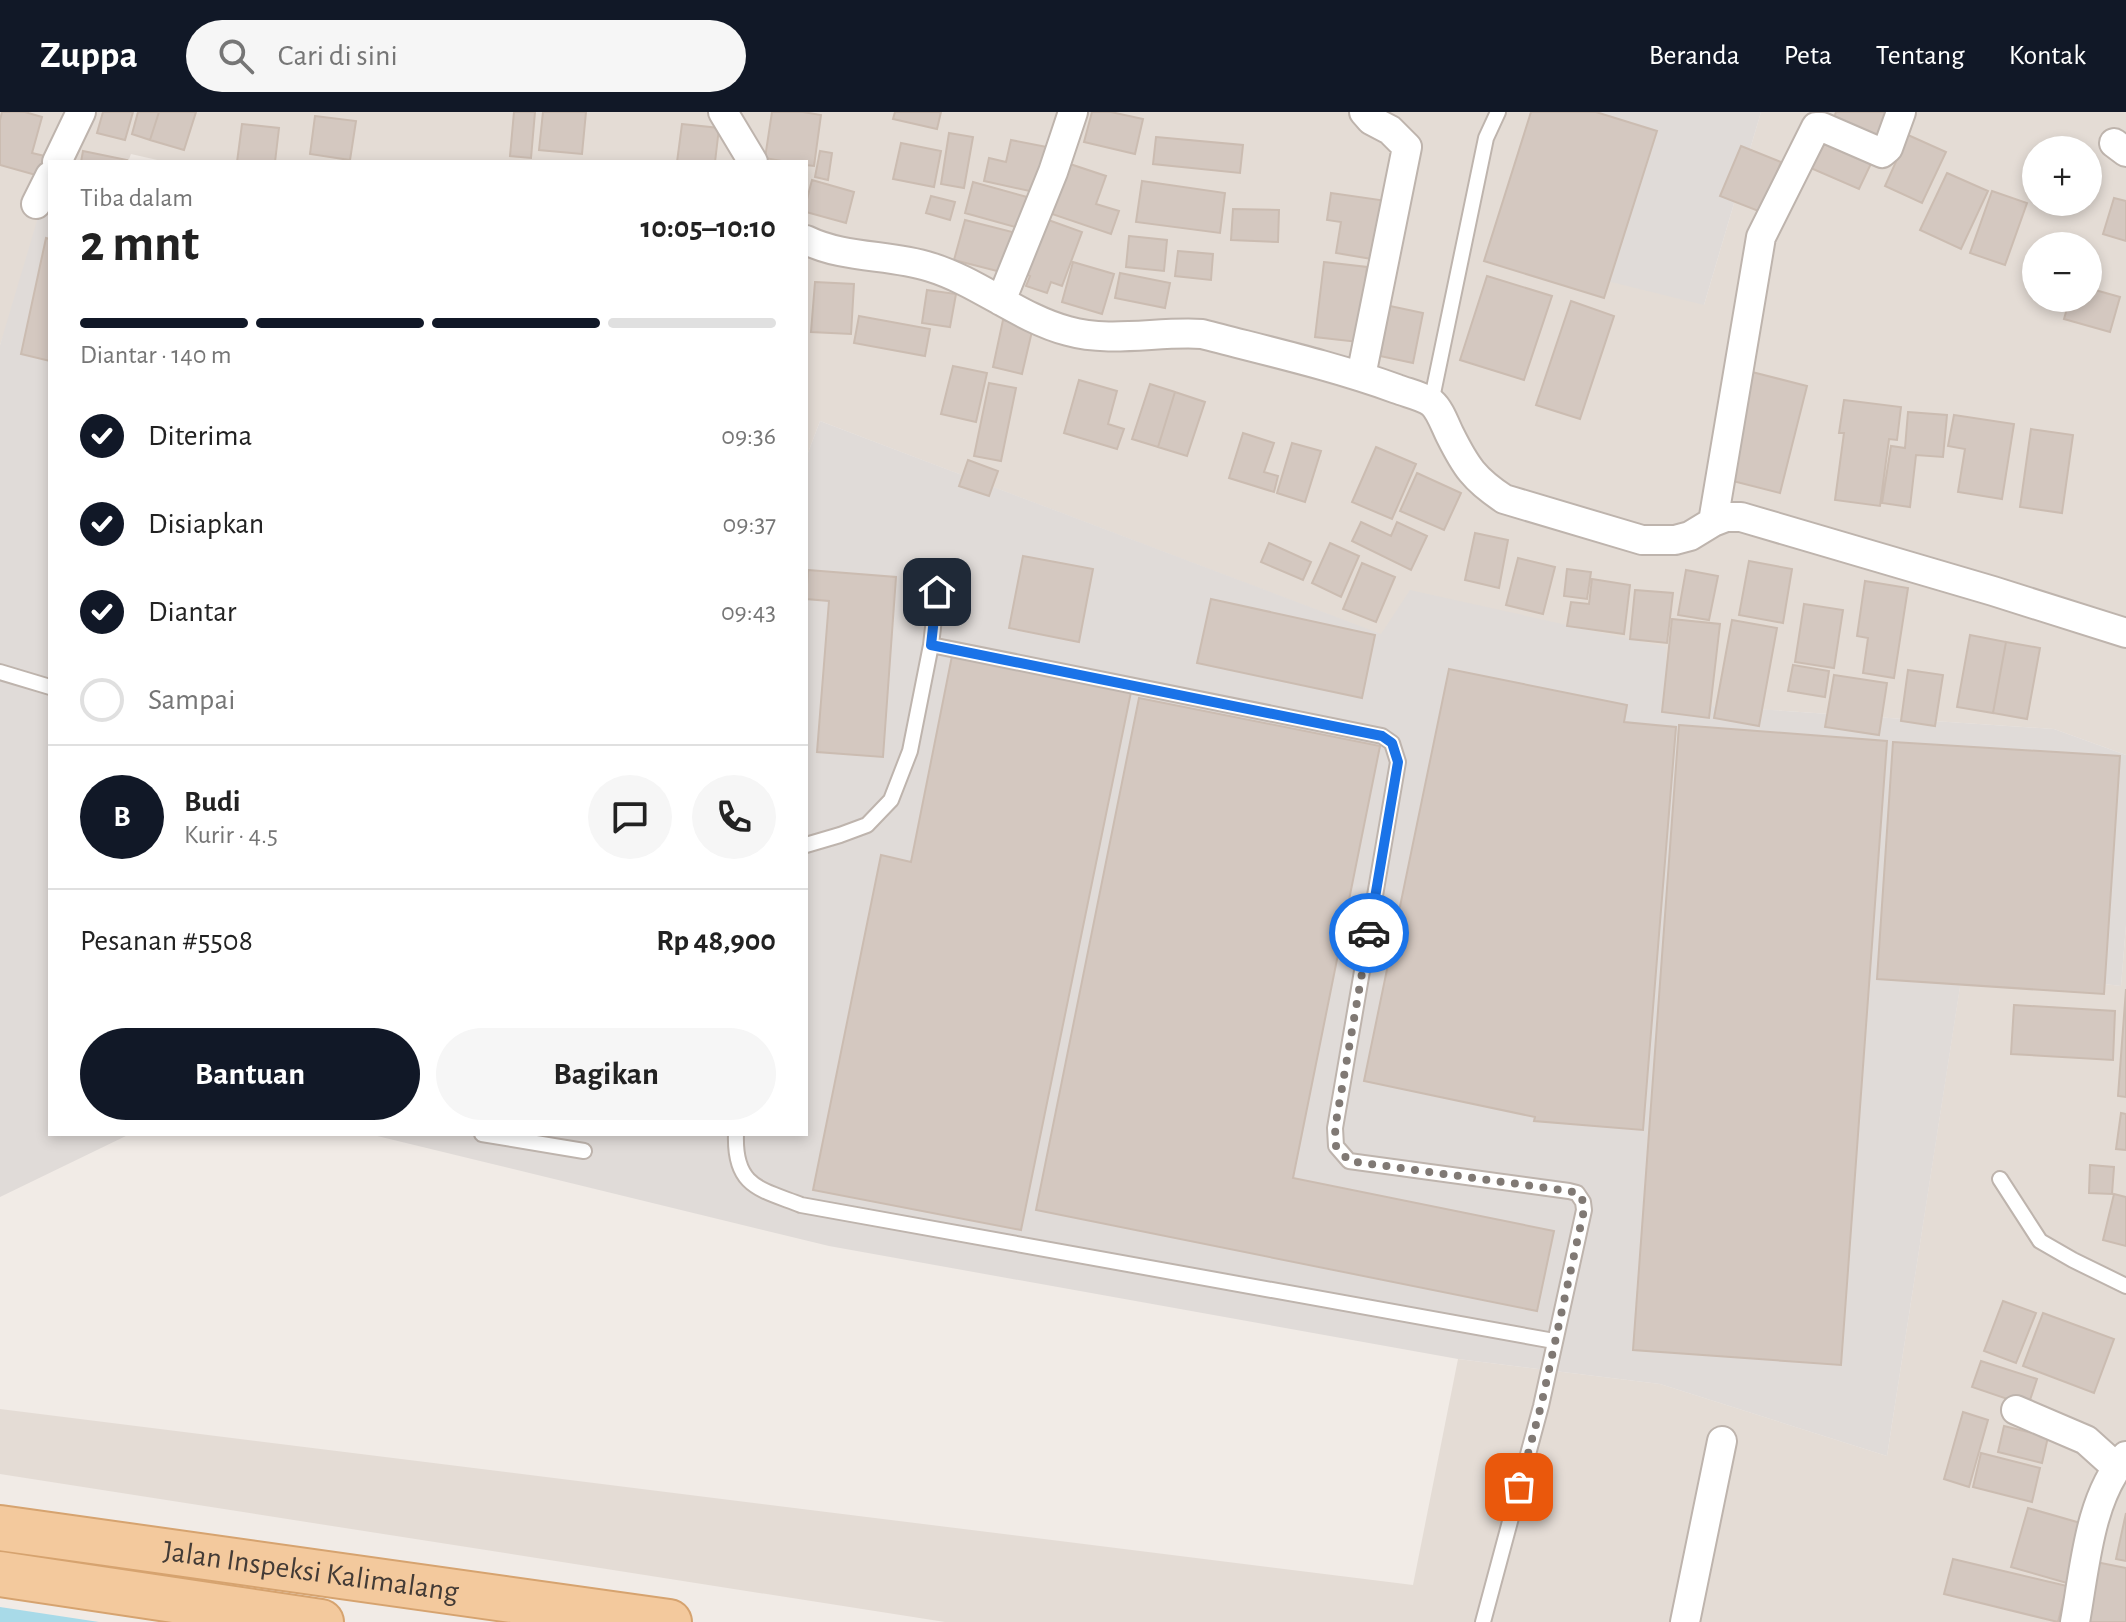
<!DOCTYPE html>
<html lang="id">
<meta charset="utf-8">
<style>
body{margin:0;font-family:"Alegreya Sans",sans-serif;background:#f6f6f6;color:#222;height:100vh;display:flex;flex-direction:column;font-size:30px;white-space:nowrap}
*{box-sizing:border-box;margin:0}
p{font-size:26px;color:#767676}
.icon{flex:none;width:44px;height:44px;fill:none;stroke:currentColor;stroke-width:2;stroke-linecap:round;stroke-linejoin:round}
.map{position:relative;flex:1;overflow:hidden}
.panel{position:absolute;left:48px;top:48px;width:760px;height:976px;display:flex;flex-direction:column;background:#fff;border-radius:0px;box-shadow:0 4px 12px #0003}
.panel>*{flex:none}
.controls{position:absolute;left:2022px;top:24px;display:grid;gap:16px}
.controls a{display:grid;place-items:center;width:80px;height:80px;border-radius:50%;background:#fff;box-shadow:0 4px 12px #0003;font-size:40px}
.pin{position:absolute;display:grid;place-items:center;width:68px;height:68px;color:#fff;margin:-34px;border-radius:16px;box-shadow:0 4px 12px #0006}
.courier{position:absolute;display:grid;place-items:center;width:80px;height:80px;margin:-40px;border:6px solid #1a73e8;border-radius:50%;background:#fff;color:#222;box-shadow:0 2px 10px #0007}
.overview em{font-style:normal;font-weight:600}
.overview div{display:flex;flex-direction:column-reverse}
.overview{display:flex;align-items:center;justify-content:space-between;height:136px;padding:0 32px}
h1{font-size:52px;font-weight:600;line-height:60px}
.bar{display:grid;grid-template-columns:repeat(4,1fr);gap:12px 8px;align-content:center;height:96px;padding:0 32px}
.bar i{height:10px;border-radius:6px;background:#e0e0e0}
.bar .current{background:#111827}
.bar p{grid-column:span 4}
.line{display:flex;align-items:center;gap:20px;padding:0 32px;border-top:2px solid #e0e0e0}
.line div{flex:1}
.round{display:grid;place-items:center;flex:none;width:84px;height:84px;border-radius:42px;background:#f6f6f6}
ol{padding:0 32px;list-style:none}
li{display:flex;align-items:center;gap:24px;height:88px}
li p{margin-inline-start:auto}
li .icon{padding:8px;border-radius:50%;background:#111827;color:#fff;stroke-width:4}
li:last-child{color:#767676}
li i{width:44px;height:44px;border:4px solid #e0e0e0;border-radius:50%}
.action{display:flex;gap:16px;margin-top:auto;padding:16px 32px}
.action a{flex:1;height:92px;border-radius:48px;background:#111827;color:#fff;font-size:32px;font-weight:600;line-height:92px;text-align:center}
.action a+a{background:#f6f6f6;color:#222}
header{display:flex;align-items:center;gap:48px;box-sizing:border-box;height:112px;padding:0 40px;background:#111827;color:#fff}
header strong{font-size:38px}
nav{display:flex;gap:44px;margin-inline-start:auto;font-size:28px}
.search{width:560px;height:72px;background:#f6f6f6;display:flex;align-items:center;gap:20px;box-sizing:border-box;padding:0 28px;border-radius:44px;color:#767676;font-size:30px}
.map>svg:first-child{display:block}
.residential{fill:#e4dcd5;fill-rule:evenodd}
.industrial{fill:#e0dbd8}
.water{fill:#a8dae8}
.building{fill:#d4c8c0;stroke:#cbbcb1;stroke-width:2}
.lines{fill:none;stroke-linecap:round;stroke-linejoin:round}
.service-casing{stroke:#beb4ad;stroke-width:18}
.minor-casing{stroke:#beb4ad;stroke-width:32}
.primary-casing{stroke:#d6a36f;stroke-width:48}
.service{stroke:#fff;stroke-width:14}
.minor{stroke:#fff;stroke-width:28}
.primary{stroke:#f3c99d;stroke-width:44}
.done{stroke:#807974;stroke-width:8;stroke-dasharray:0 14.4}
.route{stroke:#1a73e8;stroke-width:10}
.labels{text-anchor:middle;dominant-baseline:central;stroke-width:7;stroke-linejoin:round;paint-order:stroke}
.street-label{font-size:30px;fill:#433b36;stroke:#fff}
</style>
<header>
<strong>Zuppa</strong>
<div class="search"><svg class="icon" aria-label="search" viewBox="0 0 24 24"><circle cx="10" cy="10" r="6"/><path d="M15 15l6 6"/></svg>Cari di sini</div>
<nav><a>Beranda</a><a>Peta</a><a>Tentang</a><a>Kontak</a></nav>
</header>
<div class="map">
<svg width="2126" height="1510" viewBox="0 0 2126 1510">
<rect width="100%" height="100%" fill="#f1ebe6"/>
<!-- residential -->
<path class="residential" d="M0 0H1534L1704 193 1761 0H2126V643L2054 617 1666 591V535L1382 523 820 309 806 346V50H166L131 42 128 50H50V94L0 233ZM2036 38H2088V90H2036ZM2036 134H2088V186H2036Z
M2126 813V1510H945L0 1362V1297L1413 1473 1458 1247 1660 1272 1887 1344 1963 855 2121 874Z"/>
<!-- industrial -->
<path class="industrial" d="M1534 0H1761L1704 193 1486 139Z
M42 92 50 94V1022H130L0 1085V233Z
M820 309 1381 522 1410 478 1666 535 1667 591 2054 617 2126 643V813L2121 874 1963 856 1887 1344 1660 1272 1458 1247 829 1134 369 1022H806V346Z"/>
<!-- water -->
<path class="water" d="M0 1495 99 1510H0Z"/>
<!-- building -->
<path class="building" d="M2 0H25L42 5 32 41 49 45 43 65 0 53V8Z
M103 0H133L125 28 97 21Z
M138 0H159L150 28 132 22Z
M159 0H196L184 38 150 28Z
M514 0H535L531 46 510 44Z
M543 0H586L582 42 539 38Z
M772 0H803L821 3 814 54 806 53V50H787L765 46Z
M895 0H941L937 17 893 7Z
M1092 0H1111L1143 7 1135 42 1084 30Z
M1531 0H1596L1657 19 1604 186 1484 149Z
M1836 0H1893L1879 34 1831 14Z
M315 4 356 9 350 48 310 42Z
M242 12 279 16 275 50H237Z
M682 12 719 16 715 50H677Z
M1822 18 1876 41 1859 77 1806 54Z
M949 21 973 25 964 76 941 72Z
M1908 23 1946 40 1922 91 1885 74Z
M1156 25 1243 33 1240 61 1153 52Z
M1011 28 1047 35 1039 81 984 69 989 46 1006 50Z
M901 31 941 39 934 75 893 67Z
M1741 34 1781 50 1761 100 1720 84Z
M83 39 127 48V50H81Z
M820 39 832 41 828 68 815 65Z
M1067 51 1106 64 1096 92 1119 99 1111 122 1049 101Z
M1947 61 1988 79 1961 137 1920 118Z
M812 68 854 80 846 111 806 100V91Z
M1142 69 1225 81 1220 121 1136 110Z
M973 70 1027 85 1019 116 965 101Z
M1992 79 2027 91 2005 153 1970 141Z
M1331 81 1387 89 1378 148 1336 141 1341 110 1327 108Z
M931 84 955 90 950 108 926 101Z
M2114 86 2126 89V129L2103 122Z
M1233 97 1279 98 1278 130 1231 128Z
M1040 105 1082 120 1062 174 1051 170 1047 181 1026 174 1030 164 1020 160Z
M965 108 1020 122 1009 162 954 148Z
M1129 124 1167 128 1164 159 1126 155Z
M46 126 50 127V249L21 242Z
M1178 139 1213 142 1211 168 1175 164Z
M1073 150 1114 162 1102 202 1062 190Z
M1324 150 1367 155 1358 230 1315 225Z
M1120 161 1170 171 1165 196 1115 186Z
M1487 164 1552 184 1524 268 1460 248Z
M815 170 854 172 851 222 811 220Z
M2088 176 2120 185 2110 220 2064 207 2070 186H2088Z
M927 178 956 182 950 215 922 211Z
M1571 189 1614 204 1580 307 1536 293Z
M1390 194 1423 201 1413 251 1380 244Z
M859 204 930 217 925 244 854 231Z
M1003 208 1033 215 1022 262 993 255Z
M953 254 987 261 976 310 941 302Z
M1752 260 1807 274 1780 381 1725 367Z
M1079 268 1117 279 1108 312 1124 317 1117 337 1064 321Z
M989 271 1016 276 1001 349 974 344Z
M1150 272 1175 280 1158 335 1132 327Z
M1175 280 1205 290 1187 344 1158 335Z
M1844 288 1901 295 1897 328 1889 327 1880 394 1835 388 1844 321H1839Z
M1908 300 1947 303 1943 345 1916 343 1910 395 1882 391 1891 334 1905 336Z
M1954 303 2014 312 2002 387 1958 380 1965 337 1948 334Z
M2031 317 2073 323 2062 401 2020 395Z
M1243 321 1274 331 1264 360 1278 364 1274 380 1229 366Z
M1292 331 1321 339 1305 390 1277 381Z
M1376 335 1416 352 1392 407 1352 390Z
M968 348 998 359 989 384 959 374Z
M1417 361 1461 381 1444 418 1400 399Z
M1361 410 1391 424 1397 410 1427 424 1411 458 1352 429Z
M1475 421 1508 428 1499 476 1465 468Z
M1269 431 1311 450 1303 468 1261 450Z
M1330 431 1359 444 1341 485 1312 471Z
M1023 444 1093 457 1079 530 1009 516Z
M1518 446 1555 455 1543 502 1506 493Z
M1749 449 1792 457 1783 511 1739 503Z
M1362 451 1395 465 1376 510 1343 497Z
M1567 457 1591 460 1587 487 1564 484Z
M808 458 896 465 883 645 817 640 829 489 806 487Z
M1686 458 1718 464 1709 508 1678 503Z
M1592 467 1630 473 1624 522 1567 514 1571 490 1589 492Z
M1865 469 1908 476 1894 566 1863 561 1868 526 1857 524Z
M1635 478 1673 481 1667 531 1630 527Z
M1211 487 1375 523 1362 586 1197 551Z
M1804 492 1843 498 1834 556 1795 550Z
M1672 507 1720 512 1709 606 1662 600Z
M1732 508 1777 516 1759 614 1714 606Z
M1970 523 2006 530 1993 601 1957 595Z
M2006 530 2040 536 2027 607 1993 601Z
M952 544 1131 580 1021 1118 813 1078 881 743 911 750Z
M1793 553 1829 559 1825 585 1788 579Z
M1449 557 1627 593 1624 610 1676 615 1643 1018 1534 1009 1535 1005 1364 969Z
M1908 558 1943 563 1935 614 1901 609Z
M1834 563 1887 571 1879 623 1825 615Z
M1139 586 1380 634 1293 1066 1554 1119 1537 1199 1036 1098Z
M1679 613 1887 629 1841 1253 1633 1238Z
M1893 630 2120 644 2104 882 1877 867Z
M2126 877V985L2118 984Z
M2014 893 2115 899 2113 948 2011 942Z
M2121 1001 2126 1002V1038L2116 1037Z
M2090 1053 2114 1055 2112 1082 2089 1081Z
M2114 1082 2126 1085V1134L2103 1128Z
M2003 1189 2036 1201 2016 1251 1984 1239Z
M2043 1201 2114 1227 2094 1281 2023 1254Z
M1981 1249 2037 1267 2028 1294 1972 1275Z
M1963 1300 1988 1308 1969 1375 1944 1367Z
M2004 1314 2048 1325 2042 1351 1998 1340Z
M1981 1341 2040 1356 2032 1390 1973 1375Z
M2028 1396 2084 1412 2067 1471 2011 1455Z
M2126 1401V1449L2116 1447Z
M1953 1447 2067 1474 2058 1510 1944 1482Z
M2096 1450 2126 1456V1510H2084Z"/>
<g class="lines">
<defs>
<path id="service" d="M1431 291 1486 26 1498 0
M931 533 1382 624 1392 631 1398 650 1335 1016 1336 1034 1349 1049 1569 1079 1577 1081 1583 1090 1584 1098 1541 1294 1483 1510
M0 560 50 575
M806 733 840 723 867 713 891 688 910 639 931 533 937 480
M482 1022 584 1039
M736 1022C734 1075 760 1077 801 1093L1554 1229
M2000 1067 2040 1129 2073 1148 2126 1174"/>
<path id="minor" d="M723 0 753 50
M2114 31 2126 40
M57 50 81 0
M36 92 50 64
M806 128C845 147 889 142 930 155 979 170 1019 206 1068 219 1110 231 1159 219 1202 222 1267 239 1334 254 1397 277 1407 281 1423 284 1432 291 1440 298 1445 313 1450 323 1466 355 1474 367 1504 387L1642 428H1675L1690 424 1713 410 1726 405H1741L1993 479 2126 521
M1001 189 1053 60 1073 0
M1361 264 1407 35 1390 18 1371 8 1364 0
M1713 410 1761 125 1816 15H1822L1882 41 1888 36 1901 0
M2016 1298 2086 1328 2116 1355
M1685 1510 1722 1329
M2075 1510C2085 1456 2089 1386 2126 1344"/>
<g id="primary">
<path id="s1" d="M0 1416 669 1510"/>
<path d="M0 1462 321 1510"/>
</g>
</defs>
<!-- service casing -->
<use href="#service" class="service-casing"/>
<!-- minor casing -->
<use href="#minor" class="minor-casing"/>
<!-- primary casing -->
<use href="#primary" class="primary-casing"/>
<!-- service -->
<use href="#service" class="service"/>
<!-- minor -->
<use href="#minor" class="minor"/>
<!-- primary -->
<use href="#primary" class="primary"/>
</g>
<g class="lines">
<!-- done -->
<path class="done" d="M1369 821 1335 1016 1336 1034 1349 1049 1569 1079 1577 1081 1582 1086 1584 1098 1541 1294 1519 1375"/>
<!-- route -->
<path class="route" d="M937 480 931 533 1382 624 1392 631 1398 650 1369 821"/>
</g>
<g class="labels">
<!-- street labels -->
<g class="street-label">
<text stroke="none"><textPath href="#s1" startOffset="314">Jalan Inspeksi Kalimalang</textPath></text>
</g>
</g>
</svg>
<div class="controls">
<a>+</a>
<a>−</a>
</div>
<div class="pin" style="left:1519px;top:1375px;background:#ea580c"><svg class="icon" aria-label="bag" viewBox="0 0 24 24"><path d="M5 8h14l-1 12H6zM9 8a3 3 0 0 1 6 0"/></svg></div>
<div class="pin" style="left:937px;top:480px;background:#1f2937"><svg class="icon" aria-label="home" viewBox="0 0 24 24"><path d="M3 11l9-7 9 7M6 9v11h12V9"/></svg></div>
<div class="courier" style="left:1369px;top:821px"><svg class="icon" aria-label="car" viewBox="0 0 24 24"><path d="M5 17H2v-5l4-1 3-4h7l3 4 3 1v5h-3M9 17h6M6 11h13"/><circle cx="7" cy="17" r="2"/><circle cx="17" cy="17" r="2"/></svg></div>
<section class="panel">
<div class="overview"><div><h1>2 mnt</h1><p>Tiba dalam</p></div><em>10:05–10:10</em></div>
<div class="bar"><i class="current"></i><i class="current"></i><i class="current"></i><i></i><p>Diantar · 140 m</p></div>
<ol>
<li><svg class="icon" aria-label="check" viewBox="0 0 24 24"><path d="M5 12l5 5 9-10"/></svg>Diterima<p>09:36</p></li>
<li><svg class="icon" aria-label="check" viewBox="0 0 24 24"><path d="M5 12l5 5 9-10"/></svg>Disiapkan<p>09:37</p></li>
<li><svg class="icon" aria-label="check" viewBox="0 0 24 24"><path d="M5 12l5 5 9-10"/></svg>Diantar<p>09:43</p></li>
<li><i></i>Sampai</li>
</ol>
<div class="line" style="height:144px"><b class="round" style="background:#111827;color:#fff">B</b><div><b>Budi</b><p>Kurir · 4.5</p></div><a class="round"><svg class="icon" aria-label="chat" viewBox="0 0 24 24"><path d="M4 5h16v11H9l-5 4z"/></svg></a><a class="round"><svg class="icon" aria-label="phone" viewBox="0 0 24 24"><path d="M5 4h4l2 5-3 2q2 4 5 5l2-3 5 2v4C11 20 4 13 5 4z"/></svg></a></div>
<div class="line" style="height:104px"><div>Pesanan #5508</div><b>Rp 48,900</b></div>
<div class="action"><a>Bantuan</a><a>Bagikan</a></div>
</section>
</div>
